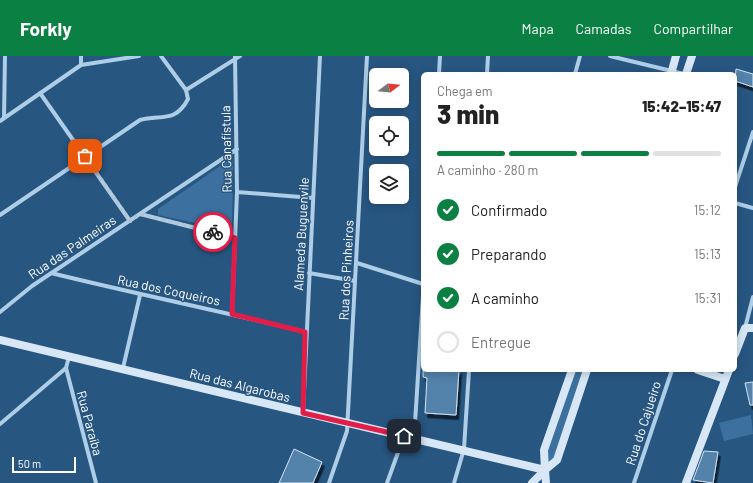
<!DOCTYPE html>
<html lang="pt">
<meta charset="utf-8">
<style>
body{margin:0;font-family:Barlow,sans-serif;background:#f2f2f2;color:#222;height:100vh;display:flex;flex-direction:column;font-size:15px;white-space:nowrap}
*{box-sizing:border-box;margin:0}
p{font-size:13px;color:#767676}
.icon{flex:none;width:22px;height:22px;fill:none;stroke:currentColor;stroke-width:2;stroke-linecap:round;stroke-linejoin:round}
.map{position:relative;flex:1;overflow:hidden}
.drawer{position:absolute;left:421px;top:16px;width:316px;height:300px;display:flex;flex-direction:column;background:#fff;border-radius:6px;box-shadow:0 2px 10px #0003}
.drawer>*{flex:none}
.needle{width:26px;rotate:74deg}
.fabs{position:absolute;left:369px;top:12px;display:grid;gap:8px}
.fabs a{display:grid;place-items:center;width:40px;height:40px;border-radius:6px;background:#fff;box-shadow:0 2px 10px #0003;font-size:20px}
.scale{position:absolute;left:12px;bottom:10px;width:64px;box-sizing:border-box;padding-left:4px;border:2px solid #fff;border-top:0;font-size:11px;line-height:14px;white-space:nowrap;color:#fff;-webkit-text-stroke:3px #275681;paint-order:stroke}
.pin{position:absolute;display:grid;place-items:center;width:34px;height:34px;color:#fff;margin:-17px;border-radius:8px;box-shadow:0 2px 6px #0006}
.courier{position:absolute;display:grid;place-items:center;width:40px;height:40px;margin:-20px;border:3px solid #e11d48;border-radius:50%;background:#fff;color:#222;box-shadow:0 1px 5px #0007}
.summary em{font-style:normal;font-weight:800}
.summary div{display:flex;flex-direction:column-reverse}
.summary{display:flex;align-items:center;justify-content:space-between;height:68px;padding:0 16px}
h1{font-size:26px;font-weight:800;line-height:30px}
.bar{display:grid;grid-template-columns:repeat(4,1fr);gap:6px 4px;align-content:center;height:48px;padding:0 16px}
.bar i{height:5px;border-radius:3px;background:#e0e0e0}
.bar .selected{background:#0b8043}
.bar p{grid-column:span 4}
ol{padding:0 16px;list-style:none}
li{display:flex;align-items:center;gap:12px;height:44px}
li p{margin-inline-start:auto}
li .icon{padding:4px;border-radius:50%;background:#0b8043;color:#fff;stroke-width:4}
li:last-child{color:#767676}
li i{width:22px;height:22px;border:2px solid #e0e0e0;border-radius:50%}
header{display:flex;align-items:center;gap:24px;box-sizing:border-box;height:56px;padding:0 20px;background:#0b8043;color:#fff}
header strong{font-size:19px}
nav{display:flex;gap:22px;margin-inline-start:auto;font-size:14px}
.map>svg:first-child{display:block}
.green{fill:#3c709e}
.building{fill:#5382ab;stroke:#d2e5f5;filter:url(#shadow)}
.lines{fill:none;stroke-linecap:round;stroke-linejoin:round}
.street{stroke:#aecde6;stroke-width:4}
.secondary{stroke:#d8e7f6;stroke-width:8}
.done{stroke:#b3c4d3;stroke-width:4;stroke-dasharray:0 7.2}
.route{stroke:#e11d48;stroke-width:5}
.labels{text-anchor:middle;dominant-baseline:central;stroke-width:3;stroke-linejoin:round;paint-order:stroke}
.street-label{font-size:13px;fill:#fff;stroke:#275681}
</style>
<header>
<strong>Forkly</strong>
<nav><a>Mapa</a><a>Camadas</a><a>Compartilhar</a></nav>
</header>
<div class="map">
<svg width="753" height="427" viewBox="0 0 753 427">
<defs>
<filter id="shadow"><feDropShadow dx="2.5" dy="4.5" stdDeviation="0" flood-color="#0009"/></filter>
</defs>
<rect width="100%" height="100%" fill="#275681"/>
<!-- green -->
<path class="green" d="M230 103 233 105 232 175 158 159V153Z
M574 314H586L556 402 549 405 546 403 545 398Z
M751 359 753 378 724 385 719 367Z"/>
<!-- building -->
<path class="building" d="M736 13 753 18V31L735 25Z
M423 314H459L456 359 425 357 427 322 423 321Z
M753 326V349H750L745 327Z
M294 393 322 406 313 427H279Z
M704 395 718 396 713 427 693 424Z"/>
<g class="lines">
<!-- street -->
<path class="street" d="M81 0V9
M610 0 684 18
M439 18 440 0
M487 18 488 0
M575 18 580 0
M186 34 240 0
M40 37 130 165
M4 62 5 0
M0 65 81 9 139 0
M735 131 753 76
M237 136 313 142
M735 147 753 152
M140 158 235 182
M0 159 140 64C160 58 175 68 188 43L186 34 161 0
M357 207 423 228
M51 217C136 238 221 255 305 276
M309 217 355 225
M0 256 32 230 237 93
M232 258 237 136 235 0
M745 272 753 241
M66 312 96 427
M66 312 69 301
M123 312 140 239
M303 357 320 0
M0 368 66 312
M414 383 423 240
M329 427 347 375 367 0
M387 427 404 380
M454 427 464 393 469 314
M634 427 672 314"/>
<!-- secondary -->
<path class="secondary" d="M671 18 676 0
M686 18 692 0
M0 284 545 414
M735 298 745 272H753
M698 314 725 323
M532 427 545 414 544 394 572 314
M546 427 545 414 557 404 587 314
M686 427 729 314"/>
</g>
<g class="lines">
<!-- done -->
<path class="done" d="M85 100 130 165 140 158 213 176"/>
<!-- route -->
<path class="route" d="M213 176 235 182 232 258 305 276 303 357 404 380"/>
</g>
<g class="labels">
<!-- street labels -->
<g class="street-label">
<text transform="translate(226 93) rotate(-91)">Rua Canafístula</text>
<text transform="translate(301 178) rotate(-87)">Alameda Buguenvile</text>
<text transform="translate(72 191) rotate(-34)">Rua das Palmeiras</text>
<text transform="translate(346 214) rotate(-87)">Rua dos Pinheiros</text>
<text transform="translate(169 234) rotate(12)">Rua dos Coqueiros</text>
<text transform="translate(240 329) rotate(14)">Rua das Algarobas</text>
<text transform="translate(90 367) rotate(75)">Rua Paraíba</text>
<text transform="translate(643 367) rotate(-72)">Rua do Cajueiro</text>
</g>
</g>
</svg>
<div class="fabs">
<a><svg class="needle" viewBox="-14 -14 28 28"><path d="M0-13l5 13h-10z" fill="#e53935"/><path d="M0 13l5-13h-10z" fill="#767676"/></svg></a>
<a><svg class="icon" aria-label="locate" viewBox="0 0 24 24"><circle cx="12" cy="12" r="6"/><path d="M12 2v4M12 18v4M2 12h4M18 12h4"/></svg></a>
<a><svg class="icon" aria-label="layers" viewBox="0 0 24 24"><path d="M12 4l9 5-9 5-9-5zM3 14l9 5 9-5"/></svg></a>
</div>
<div class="scale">50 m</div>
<div class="pin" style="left:85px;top:100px;background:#ea580c"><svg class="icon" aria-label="bag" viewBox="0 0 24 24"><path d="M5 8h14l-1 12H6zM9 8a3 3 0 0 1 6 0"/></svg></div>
<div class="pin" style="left:404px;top:380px;background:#1f2937"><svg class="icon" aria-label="home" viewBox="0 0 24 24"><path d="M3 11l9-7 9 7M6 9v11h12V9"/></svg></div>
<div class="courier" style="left:213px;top:176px"><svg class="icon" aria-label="bike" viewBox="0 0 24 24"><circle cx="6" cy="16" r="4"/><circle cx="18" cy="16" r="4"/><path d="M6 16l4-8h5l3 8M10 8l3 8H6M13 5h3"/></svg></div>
<section class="drawer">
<div class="summary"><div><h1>3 min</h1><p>Chega em</p></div><em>15:42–15:47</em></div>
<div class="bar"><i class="selected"></i><i class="selected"></i><i class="selected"></i><i></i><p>A caminho · 280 m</p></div>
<ol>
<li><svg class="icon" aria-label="check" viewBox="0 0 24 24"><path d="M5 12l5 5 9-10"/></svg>Confirmado<p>15:12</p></li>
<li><svg class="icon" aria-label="check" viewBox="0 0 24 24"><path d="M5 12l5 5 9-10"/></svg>Preparando<p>15:13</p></li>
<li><svg class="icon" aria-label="check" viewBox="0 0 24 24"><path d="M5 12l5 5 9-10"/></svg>A caminho<p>15:31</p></li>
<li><i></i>Entregue</li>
</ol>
</section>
</div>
